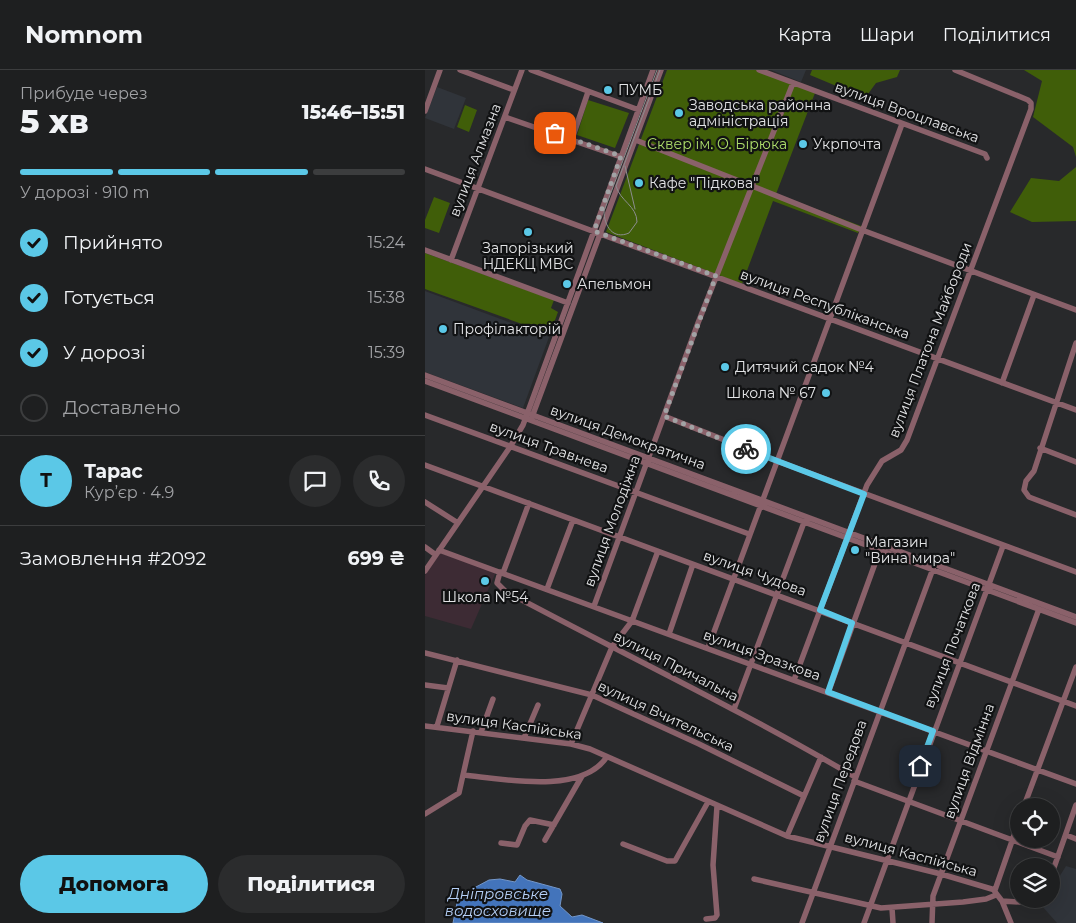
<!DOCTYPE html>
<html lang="uk">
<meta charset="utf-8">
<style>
body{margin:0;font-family:Montserrat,sans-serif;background:#2b2c2d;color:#f1f3f6;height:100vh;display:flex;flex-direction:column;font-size:19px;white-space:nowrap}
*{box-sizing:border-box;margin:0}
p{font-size:16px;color:#a1a2a5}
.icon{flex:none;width:28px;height:28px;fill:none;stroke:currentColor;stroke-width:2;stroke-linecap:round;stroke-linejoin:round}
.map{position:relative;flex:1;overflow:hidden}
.panel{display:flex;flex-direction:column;background:#1e1f20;width:425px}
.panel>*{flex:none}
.controls{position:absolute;left:585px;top:728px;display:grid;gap:10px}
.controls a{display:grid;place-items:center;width:50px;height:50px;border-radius:50%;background:#1e1f20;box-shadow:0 5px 20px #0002,0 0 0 1px #3c3d3e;font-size:25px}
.pin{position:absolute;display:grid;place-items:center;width:42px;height:42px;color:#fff;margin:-21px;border-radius:10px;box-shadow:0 2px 8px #0006}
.courier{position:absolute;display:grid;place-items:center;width:50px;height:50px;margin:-25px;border:4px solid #5bc8e7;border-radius:50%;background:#fff;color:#222;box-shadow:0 1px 6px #0007}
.head em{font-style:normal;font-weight:800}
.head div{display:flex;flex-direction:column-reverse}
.head{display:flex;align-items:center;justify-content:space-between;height:85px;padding:0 20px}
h1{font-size:32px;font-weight:800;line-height:38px}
.bar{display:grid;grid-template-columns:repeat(4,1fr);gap:8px 5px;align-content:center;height:60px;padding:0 20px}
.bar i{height:6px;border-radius:4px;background:#3c3d3e}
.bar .active{background:#5bc8e7}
.bar p{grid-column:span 4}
.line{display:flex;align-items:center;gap:12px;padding:0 20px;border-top:1px solid #3c3d3e}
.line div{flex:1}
.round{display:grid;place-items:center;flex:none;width:52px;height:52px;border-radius:26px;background:#2b2c2d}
ol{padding:0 20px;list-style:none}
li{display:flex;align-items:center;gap:15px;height:55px}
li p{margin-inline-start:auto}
li .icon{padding:5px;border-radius:50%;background:#5bc8e7;color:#111;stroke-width:4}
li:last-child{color:#a1a2a5}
li i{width:28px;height:28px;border:2px solid #3c3d3e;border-radius:50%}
.primary-button{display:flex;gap:10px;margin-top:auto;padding:10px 20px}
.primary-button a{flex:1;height:58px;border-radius:30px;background:#5bc8e7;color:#111;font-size:20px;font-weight:800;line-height:58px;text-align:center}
.primary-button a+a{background:#2b2c2d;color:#f1f3f6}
header{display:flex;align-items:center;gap:30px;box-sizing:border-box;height:70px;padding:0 25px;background:#1e1f20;border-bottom:1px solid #3c3d3e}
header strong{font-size:24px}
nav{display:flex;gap:28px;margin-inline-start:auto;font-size:18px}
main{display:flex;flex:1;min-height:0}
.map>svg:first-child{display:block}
.built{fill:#30343a}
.education{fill:#3d2b34}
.green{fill:#405e09}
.water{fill:#4374bb;stroke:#7396c8}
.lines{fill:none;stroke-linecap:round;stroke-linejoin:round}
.minor{stroke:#8a616a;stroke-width:5.5}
.tram{stroke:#8c8d8f;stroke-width:1}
.done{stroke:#a2a3a5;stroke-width:5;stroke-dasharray:0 9}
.route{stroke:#5bc8e7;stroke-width:6}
.poi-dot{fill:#5bc8e7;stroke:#111213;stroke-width:2}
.labels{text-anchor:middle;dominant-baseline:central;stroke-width:4.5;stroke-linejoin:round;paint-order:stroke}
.poi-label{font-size:14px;fill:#e3e4e6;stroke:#111213;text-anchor:start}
.street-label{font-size:14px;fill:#e3e4e6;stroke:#111213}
.park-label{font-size:14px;fill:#addd6b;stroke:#111213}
.water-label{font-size:15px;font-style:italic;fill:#b5cff6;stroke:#111213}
</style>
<header>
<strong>Nomnom</strong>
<nav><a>Карта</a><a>Шари</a><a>Поділитися</a></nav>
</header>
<main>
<section class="panel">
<div class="head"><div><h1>5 хв</h1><p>Прибуде через</p></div><em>15:46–15:51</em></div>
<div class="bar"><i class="active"></i><i class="active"></i><i class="active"></i><i></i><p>У дорозі · 910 m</p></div>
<ol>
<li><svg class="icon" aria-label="check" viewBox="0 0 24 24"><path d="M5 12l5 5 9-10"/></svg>Прийнято<p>15:24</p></li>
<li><svg class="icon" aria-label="check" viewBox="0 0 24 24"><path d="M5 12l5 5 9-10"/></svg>Готується<p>15:38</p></li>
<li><svg class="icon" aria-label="check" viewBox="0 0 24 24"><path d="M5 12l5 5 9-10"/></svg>У дорозі<p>15:39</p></li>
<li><i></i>Доставлено</li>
</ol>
<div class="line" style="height:90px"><b class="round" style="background:#5bc8e7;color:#111">Т</b><div><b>Тарас</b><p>Кур’єр · 4.9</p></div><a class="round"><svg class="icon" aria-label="chat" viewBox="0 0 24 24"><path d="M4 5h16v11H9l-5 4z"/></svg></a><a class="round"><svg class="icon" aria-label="phone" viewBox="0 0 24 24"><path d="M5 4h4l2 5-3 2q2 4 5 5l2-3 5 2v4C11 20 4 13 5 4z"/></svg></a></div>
<div class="line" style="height:65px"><div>Замовлення #2092</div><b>699 ₴</b></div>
<div class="primary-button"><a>Допомога</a><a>Поділитися</a></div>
</section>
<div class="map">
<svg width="651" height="853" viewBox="0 0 651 853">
<rect width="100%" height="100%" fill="#28292b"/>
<!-- built -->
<path class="built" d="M346 0H381L376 12Z
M12 17 41 28 29 59 0 48Z
M0 221 124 267 98 338 0 302Z
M641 796 651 799V853H632L617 836 621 829H626V820Z"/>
<!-- education -->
<path class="education" d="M15 483 71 502 46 559 0 546V505Z"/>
<!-- green -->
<path class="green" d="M242 0H332L390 23 351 124 436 156 433 163 348 131 317 214 181 162Z
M387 0H475L472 7 451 13 440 28 385 5Z
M599 0H651V87L648 77 608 47 617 11Z
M163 30 204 43 190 78 152 65Z
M40 35 52 40 44 62 32 57Z
M651 97V151L607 152 585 142 606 108 634 111Z
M9 127 25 133 14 163 0 158V150Z
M0 183 129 230 126 238 133 242 125 264 0 219Z"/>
<!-- water -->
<path class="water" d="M95 805 102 810 135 819 137 824 135 836 147 847 157 845 178 853H28L32 833 49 818 64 810 75 809 90 812Z"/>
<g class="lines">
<!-- minor -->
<path class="minor" d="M35 0 89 20
M106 0 214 40
M334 0 560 84 562 88
M368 13 327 116 437 160 651 240
M0 41 15 0
M80 47 196 87
M147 69 163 22
M0 99 651 340
M0 180 143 233
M26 190 97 0
M651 273 609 401 601 411 599 420 604 427 651 445
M0 305 651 547
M0 311 651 553
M577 313 609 225
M0 345 324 464
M239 346 352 391 651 502
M107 347 236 0
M615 378 651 392
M0 395 651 636
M0 432 33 453
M0 477 11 485
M14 480 651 714
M0 501 85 377 98 355 228 0
M75 502 72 513 80 521C196 583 316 640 430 707
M78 503 104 433
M122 519 148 450
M169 536 273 253 327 116 213 71
M244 564 268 494
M283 578 477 54
M0 583 167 625 274 674 379 726
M369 610 442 415 457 391 476 380 482 370 606 39V33L603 30 530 0
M0 615 23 618
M403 623 456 477
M309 639 381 447
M0 656 146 674 165 679 362 766 516 804 570 820
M12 656 32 590
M56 662 68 629
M99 668 113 635
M146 674 187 577 207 551 233 481
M38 705 48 661
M429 711 633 787
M599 736 651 597
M0 744 34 723 38 705C77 709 155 725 181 688
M641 765 651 769
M362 766 396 687
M120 770 157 706
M76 773 92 775 100 756 105 750 129 755
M198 774 242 791H250L283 732
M626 806 651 735
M329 809 456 838 538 832 561 829 571 825
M570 820 594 751
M570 822 577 831 611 833 618 829
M577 831 586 853
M467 838 468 853
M281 849 290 848 292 845 288 795 292 736
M377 853 509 496
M439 853 578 476
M507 853 508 826 614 539"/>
<!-- tram -->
<path class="tram" d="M232 0 179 141C179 156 188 170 204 163L212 152C212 136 195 131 191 116L235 0
M200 96 210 139"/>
</g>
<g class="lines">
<!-- done -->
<path class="done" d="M130 63 196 86 169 161 291 206 239 346 321 379"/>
<!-- route -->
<path class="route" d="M321 379 439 424 395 540 427 553 403 622 508 661 495 696"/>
</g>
<!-- markers -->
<g class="poi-dot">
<circle cx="183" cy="20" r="5"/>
<circle cx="254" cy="43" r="5"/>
<circle cx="378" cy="74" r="5"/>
<circle cx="214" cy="113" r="5"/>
<circle cx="103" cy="162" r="5"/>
<circle cx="142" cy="214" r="5"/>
<circle cx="18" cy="259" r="5"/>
<circle cx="300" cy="297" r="5"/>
<circle cx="401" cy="323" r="5"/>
<circle cx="430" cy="480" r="5"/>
<circle cx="60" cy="511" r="5"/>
</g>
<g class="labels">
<!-- poi labels -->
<g class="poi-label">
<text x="193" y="20">ПУМБ</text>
<text x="264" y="35">Заводська районна<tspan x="264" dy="16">адміністрація</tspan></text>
<text x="388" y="74">Укрпочта</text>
<text x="224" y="113">Кафе "Підкова"</text>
<text x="103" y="178" text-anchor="middle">Запорізький<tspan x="103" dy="16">НДЕКЦ МВС</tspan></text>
<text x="152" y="214">Апельмон</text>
<text x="28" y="259">Профілакторій</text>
<text x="310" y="297">Дитячий садок №4</text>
<text x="391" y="323" text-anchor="end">Школа № 67</text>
<text x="440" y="472">Магазин<tspan x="440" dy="16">"Вина мира"</tspan></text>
<text x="60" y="527" text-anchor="middle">Школа №54</text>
</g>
<!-- street labels -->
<g class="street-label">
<text transform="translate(482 42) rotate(20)">вулиця Вроцлавська</text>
<text transform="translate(50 90) rotate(-69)">вулиця Алмазна</text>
<text transform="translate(400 234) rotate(20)">вулиця Республіканська</text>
<text transform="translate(505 270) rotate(-69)">вулиця Платона Майбороди</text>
<text transform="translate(203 367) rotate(20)">вулиця Демократична</text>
<text transform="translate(124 377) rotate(20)">вулиця Травнева</text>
<text transform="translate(187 451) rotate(-70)">вулиця Молодіжна</text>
<text transform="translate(330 503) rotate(20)">вулиця Чудова</text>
<text transform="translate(527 575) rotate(-69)">вулиця Початкова</text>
<text transform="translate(337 585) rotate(20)">вулиця Зразкова</text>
<text transform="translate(251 596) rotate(27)">вулиця Причальна</text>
<text transform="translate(241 646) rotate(25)">вулиця Вчительська</text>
<text transform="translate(89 655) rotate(8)">вулиця Каспійська</text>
<text transform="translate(544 691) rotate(-70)">вулиця Відмінна</text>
<text transform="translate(415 711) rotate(-70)">вулиця Передова</text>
<text transform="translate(486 784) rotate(15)">вулиця Каспійська</text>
</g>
<!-- park labels -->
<g class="park-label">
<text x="292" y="74">Сквер ім. О. Бірюка</text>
</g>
<!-- water labels -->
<g class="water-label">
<text x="73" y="823">Дніпровське<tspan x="73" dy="17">водосховище</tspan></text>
</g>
</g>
</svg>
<div class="controls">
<a><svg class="icon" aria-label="locate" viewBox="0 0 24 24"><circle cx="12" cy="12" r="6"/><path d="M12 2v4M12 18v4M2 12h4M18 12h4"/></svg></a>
<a><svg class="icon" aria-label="layers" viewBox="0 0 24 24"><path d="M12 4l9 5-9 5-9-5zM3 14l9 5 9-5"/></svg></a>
</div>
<div class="pin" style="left:130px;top:63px;background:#ea580c"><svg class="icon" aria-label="bag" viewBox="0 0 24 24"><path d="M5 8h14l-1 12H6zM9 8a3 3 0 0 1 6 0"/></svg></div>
<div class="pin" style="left:495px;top:696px;background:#1f2937"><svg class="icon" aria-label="home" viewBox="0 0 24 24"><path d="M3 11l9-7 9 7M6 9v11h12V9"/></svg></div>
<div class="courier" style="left:321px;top:379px"><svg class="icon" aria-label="bike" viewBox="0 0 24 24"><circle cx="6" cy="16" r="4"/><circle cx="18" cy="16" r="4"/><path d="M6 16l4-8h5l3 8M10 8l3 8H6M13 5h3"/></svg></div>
</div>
</main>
